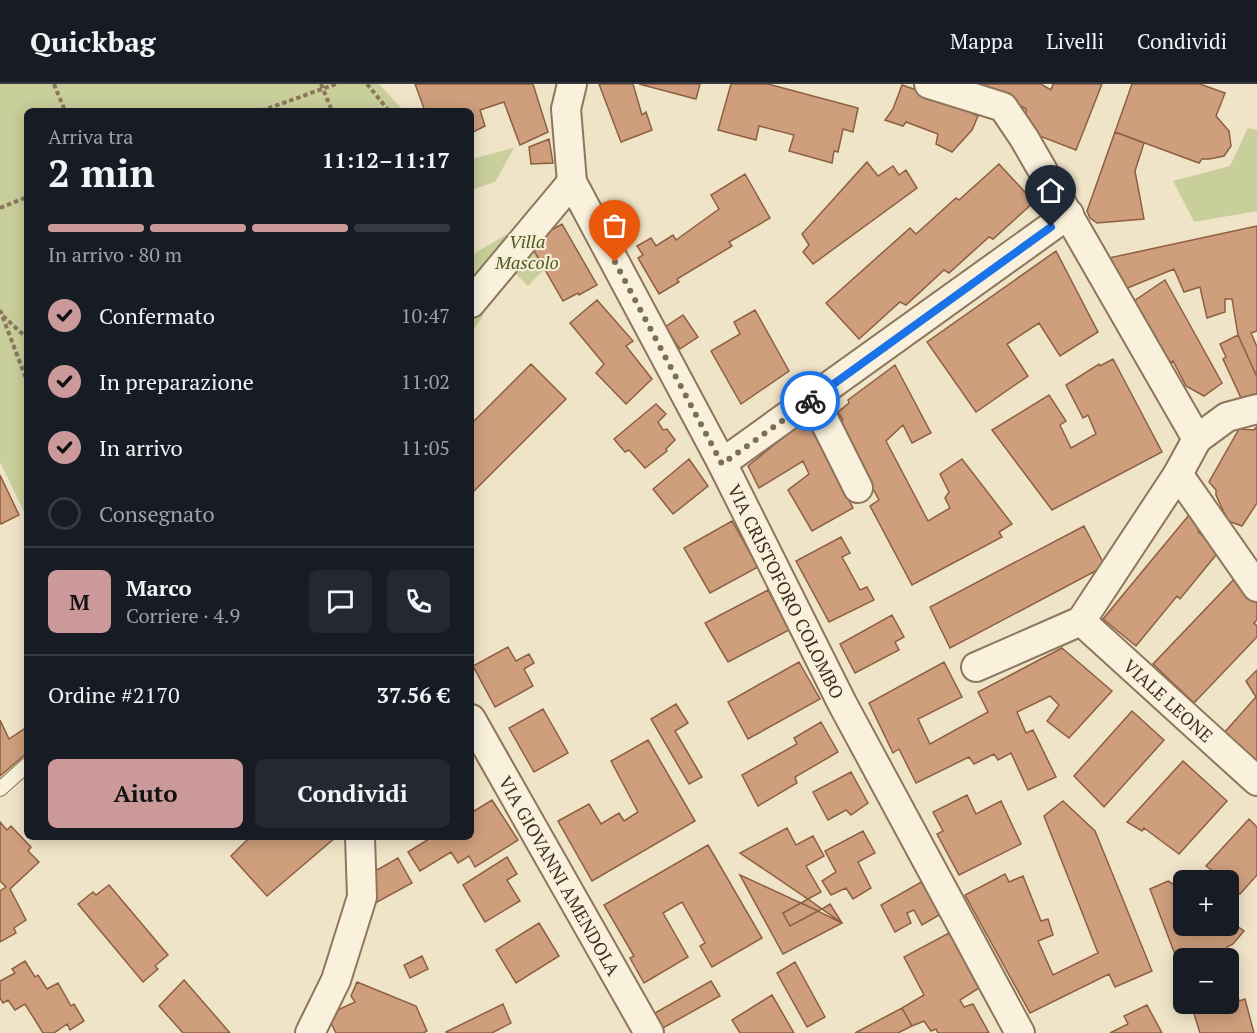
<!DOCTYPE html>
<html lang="it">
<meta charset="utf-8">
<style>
body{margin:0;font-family:"PT Serif",serif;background:#242831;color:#f1f3f6;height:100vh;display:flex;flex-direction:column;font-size:22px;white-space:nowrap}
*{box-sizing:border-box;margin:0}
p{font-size:20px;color:#9ea1a6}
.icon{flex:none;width:33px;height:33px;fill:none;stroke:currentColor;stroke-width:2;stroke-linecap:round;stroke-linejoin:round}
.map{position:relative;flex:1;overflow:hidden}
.drawer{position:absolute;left:24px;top:24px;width:450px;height:732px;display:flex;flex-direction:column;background:#171b24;border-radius:9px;box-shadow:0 3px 15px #0003}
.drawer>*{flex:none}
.fabs{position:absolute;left:1173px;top:786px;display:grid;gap:12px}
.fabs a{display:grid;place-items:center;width:66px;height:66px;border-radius:9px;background:#171b24;box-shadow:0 3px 15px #0003;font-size:30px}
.pin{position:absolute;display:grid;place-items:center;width:51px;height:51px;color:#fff;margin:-62px -26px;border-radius:50% 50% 50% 0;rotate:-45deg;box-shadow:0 0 6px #0007}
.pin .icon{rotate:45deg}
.courier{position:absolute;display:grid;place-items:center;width:60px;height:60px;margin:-30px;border:4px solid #1a73e8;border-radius:50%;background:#fff;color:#222;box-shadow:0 2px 8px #0007}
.summary em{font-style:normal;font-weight:600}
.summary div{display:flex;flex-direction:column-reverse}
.summary{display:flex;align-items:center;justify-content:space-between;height:102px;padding:0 24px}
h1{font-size:39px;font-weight:600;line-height:45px}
.bar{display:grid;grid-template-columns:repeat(4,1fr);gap:9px 6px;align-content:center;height:72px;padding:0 24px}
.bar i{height:8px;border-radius:4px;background:#363941}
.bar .on{background:#cc999b}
.bar p{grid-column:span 4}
.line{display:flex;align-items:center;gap:15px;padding:0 24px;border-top:2px solid #363941}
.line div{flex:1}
.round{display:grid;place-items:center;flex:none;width:63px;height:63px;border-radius:9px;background:#242831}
ol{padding:0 24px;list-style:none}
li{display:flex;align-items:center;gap:18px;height:66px}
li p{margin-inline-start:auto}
li .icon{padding:6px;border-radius:50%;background:#cc999b;color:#111;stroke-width:4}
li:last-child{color:#9ea1a6}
li i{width:33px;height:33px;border:3px solid #363941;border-radius:50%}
.action{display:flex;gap:12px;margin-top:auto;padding:12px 24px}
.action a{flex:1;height:69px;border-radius:9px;background:#cc999b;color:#111;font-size:24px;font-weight:600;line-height:69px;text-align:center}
.action a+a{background:#242831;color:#f1f3f6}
header{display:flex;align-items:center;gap:36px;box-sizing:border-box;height:84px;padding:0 30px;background:#171b24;border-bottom:2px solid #363941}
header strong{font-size:28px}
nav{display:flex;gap:33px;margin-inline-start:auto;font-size:21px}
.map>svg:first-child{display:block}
.green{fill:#c9cf9b}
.building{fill:#cf9f7d;stroke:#8d5f41;stroke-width:1.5}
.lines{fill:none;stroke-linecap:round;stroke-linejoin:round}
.service-casing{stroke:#8d765c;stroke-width:16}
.minor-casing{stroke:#8d765c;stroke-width:32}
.path{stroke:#8d765c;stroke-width:4;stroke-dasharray:4.5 3;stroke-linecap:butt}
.service{stroke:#faf1dc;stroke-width:14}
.minor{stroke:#faf1dc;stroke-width:28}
.done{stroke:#7c6e5b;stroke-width:6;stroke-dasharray:0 10.8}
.route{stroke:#1a73e8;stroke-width:8}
.labels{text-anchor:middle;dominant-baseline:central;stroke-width:4.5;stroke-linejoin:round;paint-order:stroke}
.park-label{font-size:18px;font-style:italic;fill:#4d5a26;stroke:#f7eed8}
.street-label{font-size:18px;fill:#3d2e20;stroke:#f7eed8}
</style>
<header>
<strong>Quickbag</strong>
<nav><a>Mappa</a><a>Livelli</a><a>Condividi</a></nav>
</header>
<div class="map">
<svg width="1257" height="949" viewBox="0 0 1257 949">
<rect width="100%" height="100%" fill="#f0e4c8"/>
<!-- green -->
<path class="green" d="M0 0H379L404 27H27V434L0 378Z
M1248 44 1257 46V127L1194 138 1173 97 1230 82Z
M514 64 495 98 471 106V75Z
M542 130 566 163 528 202 516 190 482 219 483 232 471 250V166L473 170Z"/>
<!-- building -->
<path class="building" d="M415 0H533L548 48 520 61 504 18 480 26 485 42 471 49V27H425Z
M599 0H633L642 31 646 28 652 46 621 58Z
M639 0H700L696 15Z
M731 0H768L858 24 853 48 843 45 838 68 834 67 832 79 789 67 794 51 759 42 756 56 718 46Z
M974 0H1041L1051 6 1053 0H1102L1076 66 1037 51 1026 31V25L990 4Z
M1132 0H1200L1225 9 1216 32 1229 47 1231 62 1224 72 1209 75H1202L1199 79 1115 48Z
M902 1 943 15 978 32 972 46 952 68 936 60 938 50 906 38 903 42 885 36 893 25Z
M1115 48 1144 59 1135 87 1144 135 1097 139 1090 134 1087 127Z
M549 55 553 79 531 80 529 63Z
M867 78 878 92 893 82 899 91 906 86 917 104 813 180 803 168 809 161 802 150Z
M999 80 1034 118 993 155 989 153 949 189 944 186 906 221 900 218 859 255 826 219 910 144 916 150 956 114 959 116Z
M745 90 770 134 729 158 732 162 677 195 679 198 659 210 638 174 643 171 637 162 651 154 656 162 673 151 676 156 719 125 711 111Z
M562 140 597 201 579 211 578 209 563 217 533 165 545 158 541 152Z
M1257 142V247L1251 249 1257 263V293L1238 251 1232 215H1225V228L1207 234 1200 203 1184 208 1174 185 1125 205 1109 174Z
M1056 167 1098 248 1060 272 1039 239 1007 260 1028 292 976 328 927 258Z
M1165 196 1222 299 1204 312 1186 302 1173 277 1168 281 1134 217Z
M597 216 633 257 626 262 652 295 626 320 596 289 604 280 570 239Z
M755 226 789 287 741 320 711 267 740 250 734 238Z
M683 231 698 253 680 265 665 243Z
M1238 251 1257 293V312L1242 316 1223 275 1226 273 1220 260Z
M1113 275 1162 368 1052 426 992 346 1049 311 1066 337 1060 341 1071 364 1096 350 1088 331 1083 334 1066 301 1099 280 1100 282Z
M531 280 566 315 471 410V340Z
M895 281 931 349 912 359 903 341 886 357 928 437 950 424 945 414 949 408 940 390 962 375 1012 440 999 448 1002 453 912 501 870 422 879 416 838 339 843 336 838 328 849 319 848 316Z
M656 320 666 330 658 338 663 346 667 345 675 356 666 365 667 367 645 384 629 366 625 368 614 355Z
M806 335 853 424 812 447 788 406 809 390 803 377 759 404 748 382Z
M1257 342V419L1242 442 1228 437 1216 411V406L1209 398 1239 345 1254 346Z
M689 375 708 402 673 430 653 405Z
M0 391 19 431 1 440 0 438Z
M1189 431 1203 442 1198 448 1220 466 1180 515 1177 512 1136 562 1103 535Z
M732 437 758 483 710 509 684 464Z
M1084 442 1105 482 950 564 930 523Z
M841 453 850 469 842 473 860 506 867 503 874 516 829 538 796 477Z
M1239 490 1257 516V536L1254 539 1257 542V553L1194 619 1153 580Z
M768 506 789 546 728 578 705 539Z
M892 531 904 553 895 558 899 566 855 589 840 560Z
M508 563 516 577 529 570 534 579 524 585 533 602 495 623 473 582Z
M1062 564 1112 607 1069 654 1047 637 1059 621 1050 612 1017 628 1026 649 1033 646 1056 693 1028 706 1011 669 998 676 994 670 974 680 969 673 916 699 899 665 893 669 869 619 944 578 962 613 918 635 930 660 988 628 978 608Z
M799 578 820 615 748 655 728 618Z
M1257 586V677L1224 649 1256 613 1246 597Z
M676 620 688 639 675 647 702 693 689 700 651 635Z
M543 625 568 669 534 688 509 644Z
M1132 627 1164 656 1104 723 1074 692Z
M0 636 9 655 27 643V669L0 692Z
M821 638 838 668 795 693 797 699 758 722 742 691 797 660 794 654Z
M648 656 695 737 592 797 558 737 589 720 601 740 619 729 624 737 638 728 611 677Z
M1183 677 1227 717 1179 770 1144 744 1142 747 1127 738Z
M851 688 868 719 851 731 846 726 828 736 813 708Z
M967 711 976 730 1001 717 1021 760 959 791 937 750 943 747 933 728Z
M492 716 518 756 475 783 469 772 458 779 451 768 420 787 408 768 432 753H471V729Z
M1063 717 1095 747 1152 887 1115 903 1109 890 1030 929 965 811 1005 790 1009 798 1023 792 1041 837 1048 835 1053 851 1038 857 1053 891 1098 869 1044 732Z
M1249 735 1257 743V791L1240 810 1228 801V796H1224L1206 782Z
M0 738 7 746 11 742 31 763 28 767 39 778 10 805 26 836 14 844 16 849 0 858V807L6 803 0 797Z
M787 744 796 761 813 752 824 772 806 782 821 808 808 815 740 769Z
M863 747 875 769 858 778 871 804 853 815 846 804 831 811 822 797 836 788 825 767Z
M250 753H336L267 812 231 772Z
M708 761 762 854 712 883 700 862 705 859 682 818 663 829 688 873 644 899 630 874 634 872 604 821Z
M507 773 517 790 507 796 520 817 485 838 463 801Z
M398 774 412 799 368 823 370 790Z
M740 791 801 819 783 829 790 842 818 827 842 839 783 870Z
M923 797 941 830 922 841 914 826 907 829 911 839 895 848 881 821Z
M1168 797 1184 807V842H1228V836L1244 847 1233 860 1227 863 1239 917 1245 915 1254 949H1200L1191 920H1228V874H1184V894L1150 805Z
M109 801 168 871 155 882 158 885 143 898 78 820 93 808 96 811Z
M808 815 822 825 818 827 801 819Z
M801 819 818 827 790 842 783 829Z
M830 820 842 839 822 825Z
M539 839 559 872 516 899 496 866Z
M949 849 979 904 960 916 964 923 973 920 989 949H938L936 945 931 947 924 937 912 942 902 924 924 911 904 873Z
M422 872 428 885 410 894 404 881Z
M25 877 35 893 38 891 47 905 58 899 71 922 74 920 84 937 70 946 67 940 54 949H43L25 920 15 926 8 916 3 919 0 914V897L15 889 12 885Z
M795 878 825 933 807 943 777 889Z
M184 896 230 949H183L159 922Z
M711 897 720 912 663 944 655 929Z
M357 898 416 922 427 947 423 949H336L327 931 355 918 351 912Z
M772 911 794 949H740L732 936Z
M503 920 511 939 492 949H447L446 948Z
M1147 921 1162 949H1110L1128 940 1124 932Z
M902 924 912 942 898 949H855Z"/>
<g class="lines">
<defs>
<path id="service" d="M0 705 27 681"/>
<g id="minor">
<path id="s1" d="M572 0 566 25 572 98 722 379 842 619 1020 949"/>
<path d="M929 0 1003 23 1024 54 1197 355"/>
<path d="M471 219 572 98"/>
<path d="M813 314 858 404"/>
<path d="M722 379 1069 130"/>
<path d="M1178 390 1257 503"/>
<path id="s2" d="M1081 537 1257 697"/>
<path d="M976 583 1081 537 1178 390 1197 355 1227 333 1257 325"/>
<path id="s3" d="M471 635 649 949"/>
<path d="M310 949 336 896 362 813 360 753"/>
</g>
</defs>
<!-- service casing -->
<use href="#service" class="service-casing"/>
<!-- minor casing -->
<use href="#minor" class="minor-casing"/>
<!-- path -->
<path class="path" d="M54 0 65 27
M321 0 332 27
M367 0 389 27
M117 25 118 27
M261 27 336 0
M0 124 27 113
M0 226 27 297
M3 232 27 254"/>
<!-- service -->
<use href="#service" class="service"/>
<!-- minor -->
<use href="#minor" class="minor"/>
</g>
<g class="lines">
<!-- done -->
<path class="done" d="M615 178 722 380 810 317"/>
<!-- route -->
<path class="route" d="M810 317 1051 143"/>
</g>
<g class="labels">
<!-- park labels -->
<g class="park-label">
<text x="527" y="157">Villa<tspan x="527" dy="21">Mascolo</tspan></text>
</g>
<!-- street labels -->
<g class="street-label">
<text stroke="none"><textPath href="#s1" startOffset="561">VIA CRISTOFORO COLOMBO</textPath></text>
<text stroke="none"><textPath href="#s2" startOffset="118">VIALE LEONE</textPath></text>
<text stroke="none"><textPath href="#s3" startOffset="180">VIA GIOVANNI AMENDOLA</textPath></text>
</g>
</g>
</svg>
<div class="fabs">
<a>+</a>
<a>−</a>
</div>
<div class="pin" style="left:615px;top:178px;background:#ea580c"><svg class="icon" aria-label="bag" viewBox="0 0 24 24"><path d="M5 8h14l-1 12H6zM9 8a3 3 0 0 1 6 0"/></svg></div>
<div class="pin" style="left:1051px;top:143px;background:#1f2937"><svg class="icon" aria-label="home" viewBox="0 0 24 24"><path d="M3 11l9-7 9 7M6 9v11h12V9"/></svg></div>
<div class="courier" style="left:810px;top:317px"><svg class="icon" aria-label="bike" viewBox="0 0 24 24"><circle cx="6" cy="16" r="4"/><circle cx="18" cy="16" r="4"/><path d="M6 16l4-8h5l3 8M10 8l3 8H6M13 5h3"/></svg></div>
<section class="drawer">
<div class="summary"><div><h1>2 min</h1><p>Arriva tra</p></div><em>11:12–11:17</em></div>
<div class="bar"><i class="on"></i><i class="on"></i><i class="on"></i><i></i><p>In arrivo · 80 m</p></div>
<ol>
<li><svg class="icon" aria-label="check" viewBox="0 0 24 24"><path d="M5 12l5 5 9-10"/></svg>Confermato<p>10:47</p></li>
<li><svg class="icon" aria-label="check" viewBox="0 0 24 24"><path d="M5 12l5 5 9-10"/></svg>In preparazione<p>11:02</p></li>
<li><svg class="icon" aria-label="check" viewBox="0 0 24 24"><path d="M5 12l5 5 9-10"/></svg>In arrivo<p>11:05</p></li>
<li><i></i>Consegnato</li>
</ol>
<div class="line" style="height:108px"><b class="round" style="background:#cc999b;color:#111">M</b><div><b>Marco</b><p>Corriere · 4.9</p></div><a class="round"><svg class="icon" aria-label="chat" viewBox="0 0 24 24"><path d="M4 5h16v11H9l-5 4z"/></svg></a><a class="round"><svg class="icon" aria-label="phone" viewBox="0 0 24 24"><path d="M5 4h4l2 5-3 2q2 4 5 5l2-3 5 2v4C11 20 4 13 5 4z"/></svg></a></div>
<div class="line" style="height:78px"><div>Ordine #2170</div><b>37.56 €</b></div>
<div class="action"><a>Aiuto</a><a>Condividi</a></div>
</section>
</div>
